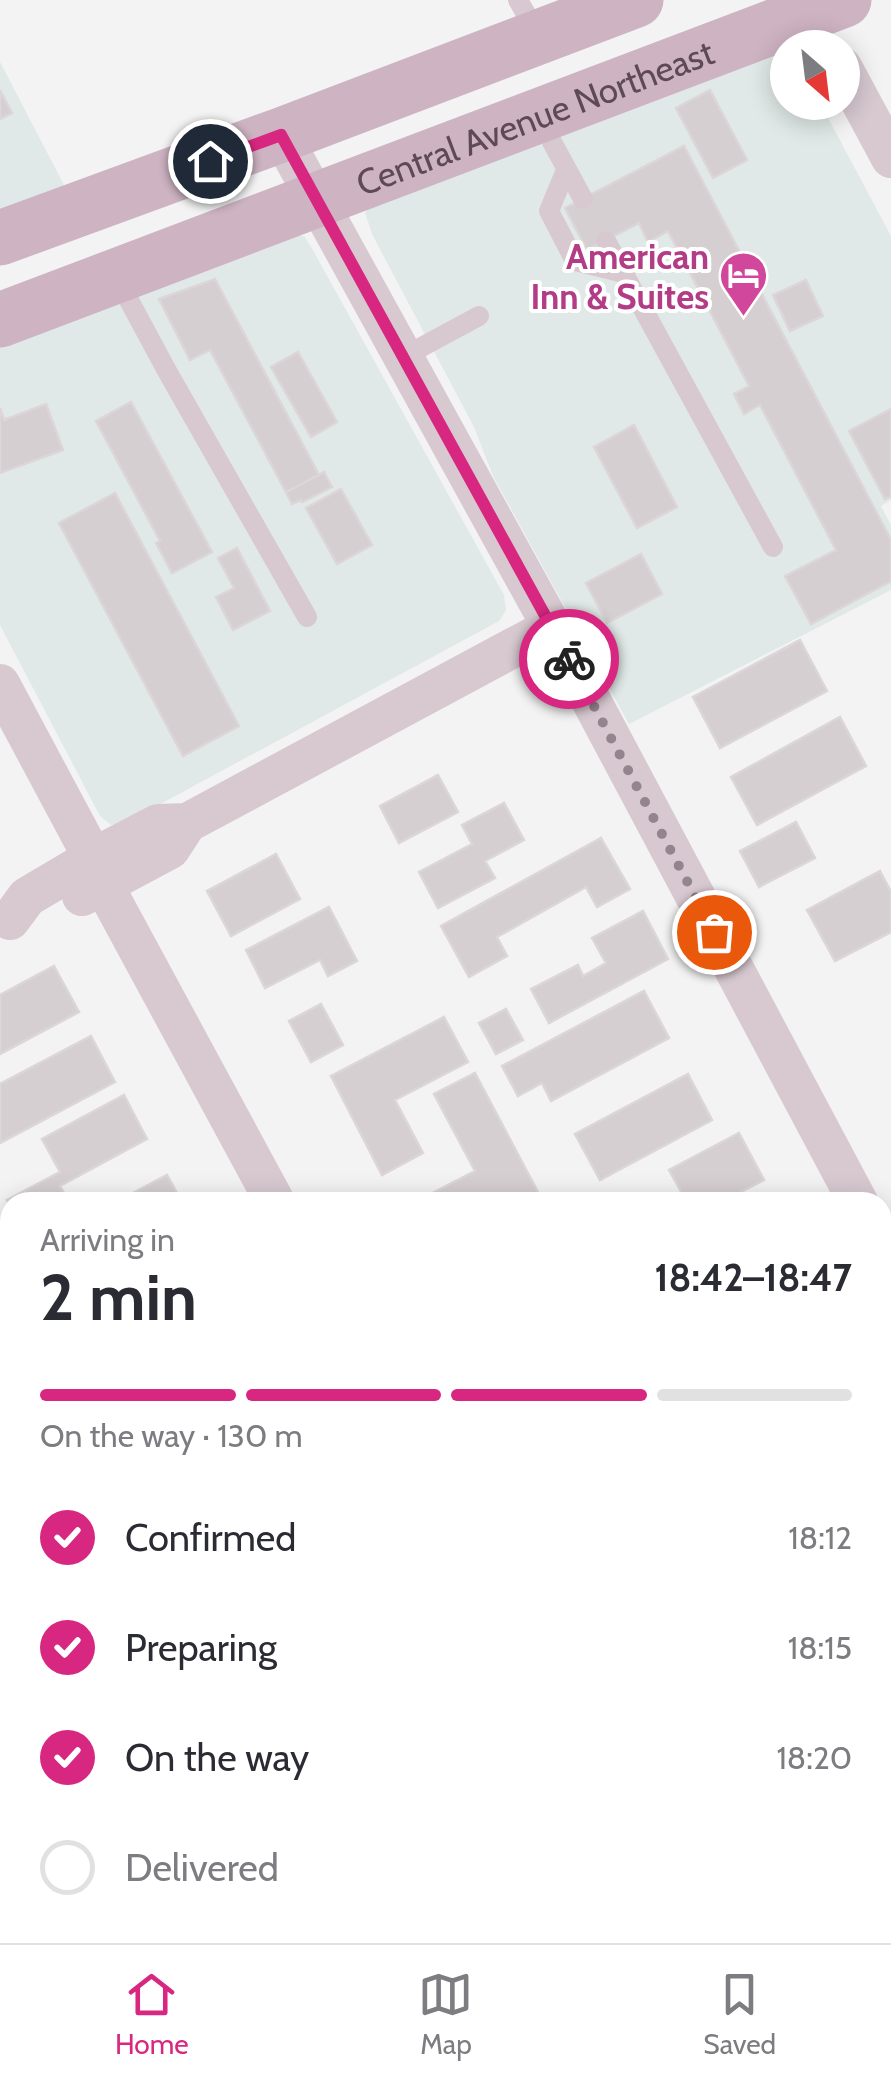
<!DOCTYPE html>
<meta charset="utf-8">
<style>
body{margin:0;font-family:Cabin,sans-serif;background:#f7f7f7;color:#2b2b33;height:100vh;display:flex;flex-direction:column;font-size:38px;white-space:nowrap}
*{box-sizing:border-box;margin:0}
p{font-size:32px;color:#7c7c81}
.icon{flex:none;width:55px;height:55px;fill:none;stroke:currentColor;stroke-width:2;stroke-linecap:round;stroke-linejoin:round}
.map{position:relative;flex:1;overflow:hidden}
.side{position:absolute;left:0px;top:1192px;width:892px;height:752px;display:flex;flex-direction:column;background:#fff;border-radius:30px 30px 0 0;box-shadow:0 5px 25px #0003}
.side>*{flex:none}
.needle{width:65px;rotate:152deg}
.controls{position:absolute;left:770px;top:30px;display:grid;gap:20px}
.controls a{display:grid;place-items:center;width:90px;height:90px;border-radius:50%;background:#fff;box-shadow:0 5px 25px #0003;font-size:50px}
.pin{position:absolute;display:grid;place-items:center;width:85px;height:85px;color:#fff;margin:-42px;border:5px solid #fff;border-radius:50%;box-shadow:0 2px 10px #0007}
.courier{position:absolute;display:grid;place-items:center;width:100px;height:100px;margin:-50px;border:8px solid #d82780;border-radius:50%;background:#fff;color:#222;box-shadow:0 2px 12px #0007}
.overview em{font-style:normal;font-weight:800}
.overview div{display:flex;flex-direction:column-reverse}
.overview{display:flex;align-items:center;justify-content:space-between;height:170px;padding:0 40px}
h1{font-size:65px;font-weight:800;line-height:75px}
.bar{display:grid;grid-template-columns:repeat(4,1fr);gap:15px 10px;align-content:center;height:120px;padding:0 40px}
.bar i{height:12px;border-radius:8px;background:#e1e1e2}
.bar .on{background:#d82780}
.bar p{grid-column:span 4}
ol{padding:0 40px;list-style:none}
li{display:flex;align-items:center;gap:30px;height:110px}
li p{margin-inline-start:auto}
li .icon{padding:10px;border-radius:50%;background:#d82780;color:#fff;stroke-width:4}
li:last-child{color:#7c7c81}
li i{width:55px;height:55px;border:5px solid #e1e1e2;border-radius:50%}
.tab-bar{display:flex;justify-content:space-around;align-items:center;height:140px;border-top:2px solid #e1e1e2;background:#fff;font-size:28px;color:#7c7c81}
.tab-bar a{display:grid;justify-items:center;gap:5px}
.tab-bar .on{color:#d82780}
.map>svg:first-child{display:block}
.commercial{fill:#e0e9e7}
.building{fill:#d5cfd1;stroke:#dcd6d8;stroke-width:2.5}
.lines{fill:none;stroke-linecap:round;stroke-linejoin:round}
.service{stroke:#d8c9d1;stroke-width:20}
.minor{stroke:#d8c9d1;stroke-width:40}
.primary{stroke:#ceb3c2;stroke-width:55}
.done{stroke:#92858d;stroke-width:10;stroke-dasharray:0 18}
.route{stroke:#d82780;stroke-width:12}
.labels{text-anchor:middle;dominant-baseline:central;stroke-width:8;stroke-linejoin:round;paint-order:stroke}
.street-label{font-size:35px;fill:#5e4a56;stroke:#fff}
.hotel-label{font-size:35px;font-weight:bold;fill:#b23c85;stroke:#fff;text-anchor:end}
</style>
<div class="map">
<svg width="891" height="1943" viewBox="0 0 891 1943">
<rect width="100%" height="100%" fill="#f2f3f2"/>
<!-- commercial -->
<path class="commercial" d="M786 51 788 102 820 103 891 236V500L881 506 891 525V590L629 724 493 476 474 427 373 236 365 213 374 201Z
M0 62 65 187 0 210Z
M291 236H304L310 245 504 595 506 610 499 621 127 822 111 825 100 816 0 625V343Z"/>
<!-- building -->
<path class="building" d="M0 90 12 113 0 119Z
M710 90 747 160 713 178 676 108Z
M684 146 891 540V581L811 624 785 576 836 550 760 405 744 414 734 394 749 386 668 231 648 242 639 223 587 250 565 208Z
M215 279 319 475 286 492 210 350 190 360 159 299Z
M806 280 823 316 790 331 773 295Z
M298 352 337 422 311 437 271 367Z
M131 402 212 552 172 573 156 543 160 541 96 421Z
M46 404 63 450 0 473V408L4 420Z
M891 409V496L885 499 849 431Z
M634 425 677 507 637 528 594 447Z
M324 472 332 487 302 502 301 500 292 504 286 492Z
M341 489 372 545 337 564 306 508Z
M115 493 239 726 183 756 59 523Z
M237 548 270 611 233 630 216 597 234 588 218 558Z
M641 554 662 594 607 623 586 583Z
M800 640 827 691 720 748 693 697Z
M840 717 866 766 757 825 731 777Z
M438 775 458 812 399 843 380 806Z
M504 803 524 840 485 861 495 878 438 908 419 872 472 844 462 825Z
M796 822 815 858 759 887 740 851Z
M601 838 630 889 597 907 586 887 497 937 507 956 469 977 441 926Z
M276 854 300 899 231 936 207 891Z
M880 871 891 892V932L835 961 807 910Z
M329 907 357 961 328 976 320 960 265 988 246 950Z
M643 911 668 959 549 1023 531 989 578 965 583 976 606 963 592 938Z
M54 966 79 1012 0 1054V995Z
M644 991 669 1038 551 1101 542 1083 518 1096 502 1066Z
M321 1004 343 1045 311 1062 289 1021Z
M506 1009 523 1040 496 1054 479 1023Z
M444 1017 468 1062 395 1100 423 1153 382 1175 331 1076Z
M91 1036 115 1082 0 1143V1084Z
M475 1073 539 1194 524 1202H415L475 1171 434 1094Z
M688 1074 712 1120 600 1180 575 1134Z
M124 1095 147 1139 60 1186 69 1202H10V1205L7 1200 60 1172 42 1139Z
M739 1133 764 1180 721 1202H687L669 1170Z
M167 1175 182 1202H116Z
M10 1329V1366L0 1347V1335Z
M882 1416 891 1432V1453L882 1458Z
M10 1437V1494L0 1500V1442Z
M10 1514V1582L0 1587V1520Z
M459 1935H508L493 1943H463Z
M755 1935H866L867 1937 855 1943H759Z"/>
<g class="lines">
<!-- service -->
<path class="service" d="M518 0 538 35
M539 118 583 199
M566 170 549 211 575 261 624 273
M606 241 773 547
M117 278 167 371 307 617
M403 357 479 316"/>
<!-- minor -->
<path class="minor" d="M842 67 891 158
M281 135 552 627 858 1202
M0 684 93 858
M104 886 275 1202
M82 896 170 849 187 823
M10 920 27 897 93 858 158 824 187 823 552 627
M882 1248 891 1264
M882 1616 891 1612
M0 1771 10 1789
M90 1935 94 1943
M671 1935 675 1943
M280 1943 295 1935"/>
<!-- primary -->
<g class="primary">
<path d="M0 238 281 135 636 0"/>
<path id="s1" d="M0 320 844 0"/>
</g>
</g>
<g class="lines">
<!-- done -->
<path class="done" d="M569 659 714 932"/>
<!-- route -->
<path class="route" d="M210 161 281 135 569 659"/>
</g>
<!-- icons -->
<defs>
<symbol id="hotel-pin" viewBox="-11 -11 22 30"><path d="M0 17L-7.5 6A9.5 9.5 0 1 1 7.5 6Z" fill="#d1479c" stroke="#fff"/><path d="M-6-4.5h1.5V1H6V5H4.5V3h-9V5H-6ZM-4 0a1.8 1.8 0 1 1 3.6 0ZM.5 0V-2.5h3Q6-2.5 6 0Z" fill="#fff"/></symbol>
</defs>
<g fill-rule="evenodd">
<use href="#hotel-pin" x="716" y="248" width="55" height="75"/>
</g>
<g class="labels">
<!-- street labels -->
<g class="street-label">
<text stroke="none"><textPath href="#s1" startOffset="572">Central Avenue Northeast</textPath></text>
</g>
<!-- hotel labels -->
<g class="hotel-label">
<text x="709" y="256">American<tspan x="709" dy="40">Inn &amp; Suites</tspan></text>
</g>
</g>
</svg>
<div class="controls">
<a><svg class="needle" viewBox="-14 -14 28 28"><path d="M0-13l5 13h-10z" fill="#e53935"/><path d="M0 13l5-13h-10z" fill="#7c7c81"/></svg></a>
</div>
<div class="pin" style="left:714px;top:932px;background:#ea580c"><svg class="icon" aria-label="bag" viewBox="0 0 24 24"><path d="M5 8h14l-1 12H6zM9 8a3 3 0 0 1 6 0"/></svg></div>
<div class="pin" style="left:210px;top:161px;background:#1f2937"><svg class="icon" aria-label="home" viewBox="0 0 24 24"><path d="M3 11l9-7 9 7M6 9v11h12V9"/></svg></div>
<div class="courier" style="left:569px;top:659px"><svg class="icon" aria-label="bike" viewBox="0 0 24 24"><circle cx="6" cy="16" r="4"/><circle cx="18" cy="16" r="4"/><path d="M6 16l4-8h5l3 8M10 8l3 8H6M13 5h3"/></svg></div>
<section class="side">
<div class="overview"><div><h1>2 min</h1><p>Arriving in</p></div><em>18:42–18:47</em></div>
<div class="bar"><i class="on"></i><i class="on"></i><i class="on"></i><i></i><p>On the way · 130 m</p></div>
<ol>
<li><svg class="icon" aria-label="check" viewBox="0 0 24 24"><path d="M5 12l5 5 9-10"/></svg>Confirmed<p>18:12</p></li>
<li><svg class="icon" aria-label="check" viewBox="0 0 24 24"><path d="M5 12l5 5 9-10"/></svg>Preparing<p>18:15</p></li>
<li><svg class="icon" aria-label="check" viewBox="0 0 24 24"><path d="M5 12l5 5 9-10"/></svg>On the way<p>18:20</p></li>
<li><i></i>Delivered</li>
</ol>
</section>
</div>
<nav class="tab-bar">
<a class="on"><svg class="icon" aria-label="home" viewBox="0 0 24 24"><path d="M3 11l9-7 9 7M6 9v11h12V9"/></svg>Home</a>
<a><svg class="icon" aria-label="map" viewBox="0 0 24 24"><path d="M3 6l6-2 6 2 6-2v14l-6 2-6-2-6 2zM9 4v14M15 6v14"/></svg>Map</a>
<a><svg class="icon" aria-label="saved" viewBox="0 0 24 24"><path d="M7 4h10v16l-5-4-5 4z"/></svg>Saved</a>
</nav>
